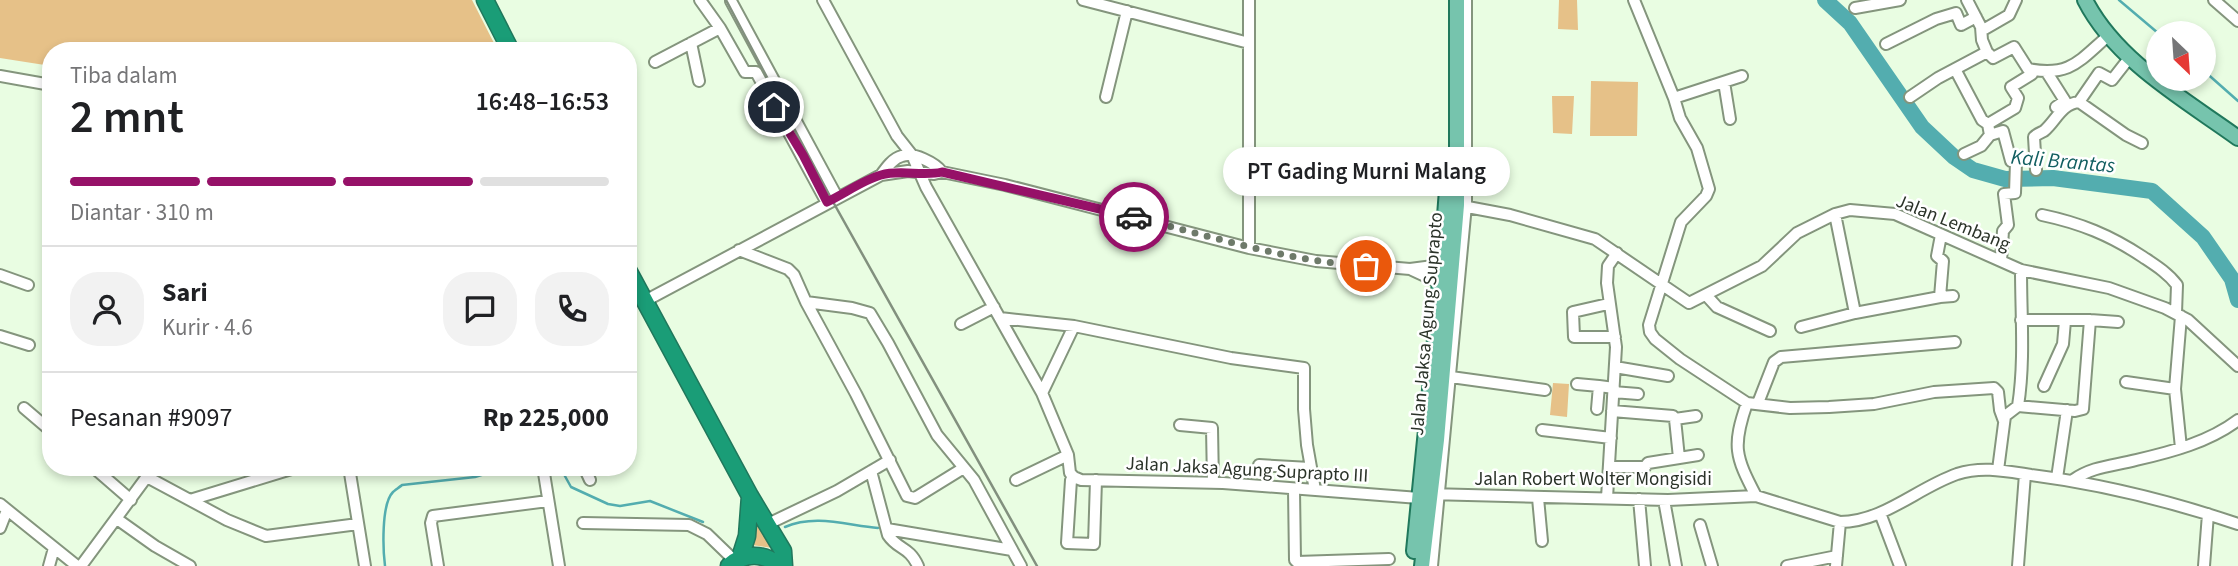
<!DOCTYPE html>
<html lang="id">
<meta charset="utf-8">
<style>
body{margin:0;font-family:"Source Sans 3",sans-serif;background:#f2f2f2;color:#202124;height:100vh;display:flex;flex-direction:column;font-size:26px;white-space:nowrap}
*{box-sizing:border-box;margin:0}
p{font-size:23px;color:#757577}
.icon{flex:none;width:38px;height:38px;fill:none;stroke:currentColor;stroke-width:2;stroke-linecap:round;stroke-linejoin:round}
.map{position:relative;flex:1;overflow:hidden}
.side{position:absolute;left:42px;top:42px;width:595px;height:434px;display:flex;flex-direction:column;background:#fff;border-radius:28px;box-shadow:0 4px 10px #0003}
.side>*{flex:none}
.needle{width:46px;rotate:155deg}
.buttons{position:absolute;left:2146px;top:21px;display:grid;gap:14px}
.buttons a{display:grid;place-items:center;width:70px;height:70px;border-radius:50%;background:#fff;box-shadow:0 4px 10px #0003;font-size:35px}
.pin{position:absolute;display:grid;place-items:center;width:60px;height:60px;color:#fff;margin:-30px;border:4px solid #fff;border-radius:50%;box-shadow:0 2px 7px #0007}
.courier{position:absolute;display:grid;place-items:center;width:70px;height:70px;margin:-35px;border:5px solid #961168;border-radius:50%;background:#fff;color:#222;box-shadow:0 2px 9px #0007}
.bubble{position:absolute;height:49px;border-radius:24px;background:#fff;box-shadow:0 4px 10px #0003;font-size:23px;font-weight:600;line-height:49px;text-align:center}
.overview em{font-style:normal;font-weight:600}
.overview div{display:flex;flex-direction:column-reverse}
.overview{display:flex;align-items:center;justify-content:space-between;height:119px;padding:0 28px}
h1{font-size:46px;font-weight:600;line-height:52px}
.bar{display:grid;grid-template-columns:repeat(4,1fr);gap:10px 7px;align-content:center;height:84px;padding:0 28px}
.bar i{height:9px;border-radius:5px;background:#e0e0e0}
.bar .on{background:#961168}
.bar p{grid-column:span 4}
.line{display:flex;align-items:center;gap:18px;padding:0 28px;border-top:2px solid #e0e0e0}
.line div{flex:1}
.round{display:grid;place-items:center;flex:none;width:74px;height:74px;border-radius:28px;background:#f2f2f2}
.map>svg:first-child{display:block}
.green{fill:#e6c188}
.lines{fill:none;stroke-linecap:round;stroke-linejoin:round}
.stream{stroke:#53adaf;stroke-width:2.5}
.river{stroke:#53adaf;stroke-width:16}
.minor-casing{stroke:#84957d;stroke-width:14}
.major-casing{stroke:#20785c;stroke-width:18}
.highway-casing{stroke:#20785c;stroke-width:19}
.minor{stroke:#fff;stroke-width:10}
.major{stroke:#76c4ad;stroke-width:14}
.highway{stroke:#1a9d77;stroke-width:16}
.rail{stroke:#82907e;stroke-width:2.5}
.done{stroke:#6e7a6a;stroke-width:7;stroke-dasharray:0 12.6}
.route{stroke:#961168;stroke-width:9}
.labels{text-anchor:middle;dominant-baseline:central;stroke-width:5;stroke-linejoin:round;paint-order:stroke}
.street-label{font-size:19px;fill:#2b3329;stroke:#fff}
.water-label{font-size:21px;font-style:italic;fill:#115e60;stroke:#fff}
</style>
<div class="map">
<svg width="2238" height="566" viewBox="0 0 2238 566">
<rect width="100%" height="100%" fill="#e9fde2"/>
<!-- green -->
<path class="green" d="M0 0H472L498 51H51V66L0 58Z
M1559 0H1577L1578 30 1558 29Z
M1591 81 1638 82 1637 136H1590Z
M1574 96 1572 134 1553 133 1552 96Z
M1553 383 1569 384 1567 417 1550 415Z
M756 513 773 548 752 545Z"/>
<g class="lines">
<!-- stream -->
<path class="stream" d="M2119 0 2158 33
M2203 70 2238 101
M555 467 561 469 571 487 608 504 620 506 650 501 703 522
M785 527C815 514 846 525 878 528
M385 566C383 550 381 504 393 492 394 491 401 486 402 485L475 477 507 467"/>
<!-- river -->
<path class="river" d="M1825 0 1850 23 1922 127 1954 157 1973 170 2005 179 2053 178 2152 191 2203 237 2232 279 2238 300"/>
<defs>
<path id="minor" d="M700 0 720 28 745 72H756L827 203
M823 0 897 136 912 155 926 187 1042 393 1068 455 1070 473 1074 477
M1083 0 1249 43
M1634 0 1674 98 1680 118 1697 148 1709 189 1706 196 1681 222 1649 325 1650 332 1655 339 1680 359 1747 403 1790 408 1829 407 1874 404 1934 392 1994 388 1998 392 2000 410 2004 421
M2214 0 2238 21
M731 1 837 197
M1855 8 1900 0
M1983 30 2009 15 2016 0
M691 43 699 81
M1886 44 1936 19 1956 13 1961 25 1976 17
M1987 52 1993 58 2014 47 2028 69C2070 77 2079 61 2108 36
M655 62 720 28
M1955 69 1982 120 1988 124 1990 135 1981 146 1964 154
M2046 71 2065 101 2056 107
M0 76 51 85
M1724 82 1730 119
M1106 97 1127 11
M1910 97 1938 78 1987 52 1982 40 1981 27 1967 0
M1674 98 1742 76
M2079 102 2126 135 2142 143
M1988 124 2015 108 2018 98 2011 87 2032 74 2033 70
M1990 135 2003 131 2011 161 2016 162 2015 193 2004 194 2008 225 2003 231 2001 261
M2036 170 2034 137C2037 134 2040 133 2044 131 2056 121 2061 104 2079 102L2099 73 2112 80 2130 57
M881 175C886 168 893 158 902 156 914 152 935 163 942 172
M1457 205 1510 215 1595 239 1689 303 1762 266 1797 233 1835 214 1850 210 1895 214 2021 270 2109 288 2165 308 2188 320 2238 366
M1835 214 1855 313 1940 297 1953 296
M2042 215C2080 223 2110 235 2143 257 2155 265 2168 273 2177 285L2176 313
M1249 248V0
M739 250 788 269 794 275 806 302
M1412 270 1440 283
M0 275 28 285
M1706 295 1717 307 1770 331
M1940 297 1943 261 1937 256 1941 235
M645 301 881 175 908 171 934 174 942 172 1005 185 1249 248 1316 261 1410 269 1441 265
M1608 304 1573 312 1574 337H1615
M2181 316 2175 389 2181 448
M1000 318 1074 326 1231 358 1304 368V409L1307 445 1315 490
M2021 320H2090L2118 322
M961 324 994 307
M1801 327 1855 313
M0 336 29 345
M1615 367 1668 376
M1451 377 1545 390
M2126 382 2175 389
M1577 384 1599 386
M2044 386 2063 344 2065 321
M1613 392 1638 394
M1042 393 1074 326
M1747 403C1732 446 1735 456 1756 496
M1758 403 1774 362 1781 357 1955 342
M2018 406 2075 411 2083 409 2090 320
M24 408 51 431
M1597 409 1599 386 1614 388
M1612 411 1673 416 1675 419 1696 416
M1675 419 1679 458
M1180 425 1212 428 1213 483
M1542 430 1611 438
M1259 465 1310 468
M93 467 131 500
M349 467 365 566
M543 467 559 566
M584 467 590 480
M1609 467H1645L1648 463 1698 455
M962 469 915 498 907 496 856 394 806 302 852 308 870 313 888 343 937 435 974 480 1021 566
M1998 470 2005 416 2018 406C2025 361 2021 316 2021 270
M871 471 888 535C898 550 909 546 918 566
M147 477 227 520 266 536 358 524
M1074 477 1081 480 1223 483 1419 498
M1074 477 1071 480 1067 543 1094 544 1096 480
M2057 478 2067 410
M1016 480 1068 455
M2073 480C2093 466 2113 466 2136 460 2171 452 2209 442 2238 420
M1294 490 1295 560 1297 562 1389 559
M1429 494 1668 500 1756 496 1840 522C1883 522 1917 488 1957 474 1982 466 2005 471 2031 475 2102 484 2170 501 2238 524
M1538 498 1542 541
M1607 498 1616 347 1607 283 1608 266 1617 253
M1639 499 1645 566
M190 500 298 467
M1664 500 1676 566
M0 504 77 566
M1880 513 1900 566
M117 519 155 546 190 566
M583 523 689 525 707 534 735 561
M768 524 837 491 890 460
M1700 525 1712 566
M0 528 7 510
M887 529 1012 550
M49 566 54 548
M81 566 154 467
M438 566 431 523 433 516 548 501
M1432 566 1466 205V0
M1787 566 1837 556
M1836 566 1840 522
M2018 566 2025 474
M2204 566 2208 514"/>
<path id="major" d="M2085 0C2116 61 2184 99 2238 138
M1414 551 1437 319 1448 177
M1422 566 1437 440 1457 205V0"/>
<path id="highway" d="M485 0 511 51
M628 270 750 496 783 551 784 566
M740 558 747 536 750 496
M729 566C745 552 764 553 780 566"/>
</defs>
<!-- minor casing -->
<use href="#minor" class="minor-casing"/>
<!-- major casing -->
<use href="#major" class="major-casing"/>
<!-- highway casing -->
<use href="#highway" class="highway-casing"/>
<!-- minor -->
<use href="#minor" class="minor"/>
<!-- major -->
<use href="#major" class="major"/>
<!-- highway -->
<use href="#highway" class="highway"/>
<!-- rail -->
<path class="rail" d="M726 0 832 200 1037 566"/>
</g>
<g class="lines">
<!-- done -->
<path class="done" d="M1134 217C1211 236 1286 261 1366 266"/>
<!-- route -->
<path class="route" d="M774 107 803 155 827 202C844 194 863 180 881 175 901 169 922 177 942 172L1134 217"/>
</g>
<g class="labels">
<!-- street labels -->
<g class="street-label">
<text transform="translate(1953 223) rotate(22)">Jalan Lembang</text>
<text transform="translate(1427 324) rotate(-85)">Jalan Jaksa Agung Suprapto</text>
<text transform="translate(1247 470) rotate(3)">Jalan Jaksa Agung Suprapto III</text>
<text x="1593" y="479">Jalan Robert Wolter Mongisidi</text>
</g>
<!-- water labels -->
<g class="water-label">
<text transform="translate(2063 161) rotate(5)">Kali Brantas</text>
</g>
</g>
</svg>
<div class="buttons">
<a><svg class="needle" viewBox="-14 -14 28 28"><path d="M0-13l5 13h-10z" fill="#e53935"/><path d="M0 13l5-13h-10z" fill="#757577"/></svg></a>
</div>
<div class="pin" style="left:1366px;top:266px;background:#ea580c"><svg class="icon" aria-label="bag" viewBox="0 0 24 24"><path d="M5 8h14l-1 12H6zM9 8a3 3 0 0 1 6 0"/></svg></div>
<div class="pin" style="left:774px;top:107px;background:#1f2937"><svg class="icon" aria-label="home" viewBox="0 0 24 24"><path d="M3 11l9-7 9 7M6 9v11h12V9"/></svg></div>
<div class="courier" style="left:1134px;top:217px"><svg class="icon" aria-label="car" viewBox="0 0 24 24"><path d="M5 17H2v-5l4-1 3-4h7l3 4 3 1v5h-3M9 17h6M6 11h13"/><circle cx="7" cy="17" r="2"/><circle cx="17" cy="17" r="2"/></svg></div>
<div class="bubble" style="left:1223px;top:147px;width:287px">PT Gading Murni Malang</div>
<section class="side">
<div class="overview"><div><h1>2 mnt</h1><p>Tiba dalam</p></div><em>16:48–16:53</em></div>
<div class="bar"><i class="on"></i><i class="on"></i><i class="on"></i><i></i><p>Diantar · 310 m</p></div>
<div class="line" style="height:126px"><a class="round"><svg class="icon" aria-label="person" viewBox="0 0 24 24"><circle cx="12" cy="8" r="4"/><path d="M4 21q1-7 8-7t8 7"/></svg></a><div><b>Sari</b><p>Kurir · 4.6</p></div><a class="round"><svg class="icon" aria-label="chat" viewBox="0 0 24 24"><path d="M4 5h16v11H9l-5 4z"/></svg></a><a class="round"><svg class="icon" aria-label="phone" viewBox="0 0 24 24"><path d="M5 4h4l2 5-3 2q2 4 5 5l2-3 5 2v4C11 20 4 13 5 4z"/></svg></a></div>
<div class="line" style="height:91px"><div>Pesanan #9097</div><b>Rp 225,000</b></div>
</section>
</div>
